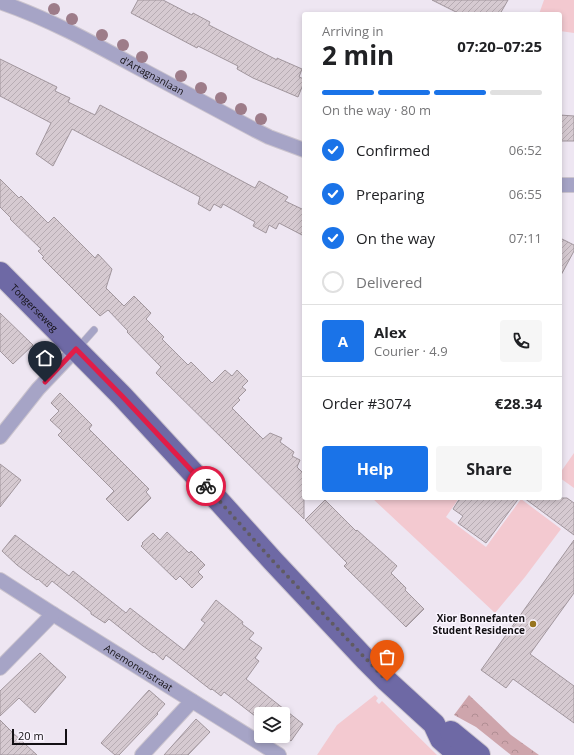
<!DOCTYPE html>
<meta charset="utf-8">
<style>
body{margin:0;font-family:"Open Sans",sans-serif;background:#f6f6f6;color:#202124;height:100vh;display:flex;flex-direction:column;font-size:15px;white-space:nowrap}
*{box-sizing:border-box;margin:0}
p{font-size:13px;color:#757577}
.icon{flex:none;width:22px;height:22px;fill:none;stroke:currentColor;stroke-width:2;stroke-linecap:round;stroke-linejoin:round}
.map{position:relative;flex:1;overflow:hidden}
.panel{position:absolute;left:302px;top:12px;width:260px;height:488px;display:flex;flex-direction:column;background:#fff;border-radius:4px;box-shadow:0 2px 6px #0003}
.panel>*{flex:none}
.fabs{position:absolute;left:254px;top:707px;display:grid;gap:8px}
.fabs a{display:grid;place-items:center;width:36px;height:36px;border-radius:4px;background:#fff;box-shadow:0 2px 6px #0003;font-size:20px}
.scale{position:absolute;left:12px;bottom:10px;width:55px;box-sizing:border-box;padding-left:4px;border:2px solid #131014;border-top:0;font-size:11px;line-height:14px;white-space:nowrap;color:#131014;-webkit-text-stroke:3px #faf4fe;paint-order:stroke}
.pin{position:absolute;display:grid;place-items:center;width:34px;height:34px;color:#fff;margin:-41px -17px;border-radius:50% 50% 50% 0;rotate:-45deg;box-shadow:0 0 4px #0007}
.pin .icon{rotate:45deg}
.courier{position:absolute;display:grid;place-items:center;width:40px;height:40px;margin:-20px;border:3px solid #e11d48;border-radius:50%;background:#fff;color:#222;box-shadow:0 1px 5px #0007}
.overview em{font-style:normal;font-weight:700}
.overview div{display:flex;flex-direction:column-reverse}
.overview{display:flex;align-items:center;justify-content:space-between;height:68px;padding:0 20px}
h1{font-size:26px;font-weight:700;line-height:30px}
.bar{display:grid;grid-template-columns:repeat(4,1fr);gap:6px 4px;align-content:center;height:48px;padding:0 20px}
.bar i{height:5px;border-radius:3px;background:#e0e0e0}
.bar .current{background:#1a73e8}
.bar p{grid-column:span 4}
.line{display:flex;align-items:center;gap:10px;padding:0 20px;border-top:1px solid #e0e0e0}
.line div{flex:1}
.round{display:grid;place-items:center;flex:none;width:42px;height:42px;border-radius:4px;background:#f6f6f6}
ol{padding:0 20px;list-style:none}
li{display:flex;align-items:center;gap:12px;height:44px}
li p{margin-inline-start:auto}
li .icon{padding:4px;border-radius:50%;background:#1a73e8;color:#fff;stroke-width:4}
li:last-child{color:#757577}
li i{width:22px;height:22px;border:2px solid #e0e0e0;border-radius:50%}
.button{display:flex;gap:8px;margin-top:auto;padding:8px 20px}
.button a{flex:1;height:46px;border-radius:4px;background:#1a73e8;color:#fff;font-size:16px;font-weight:700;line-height:46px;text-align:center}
.button a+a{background:#f6f6f6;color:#202124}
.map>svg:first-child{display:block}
.green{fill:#f3c9d0}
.forest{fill:url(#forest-crowns)}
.building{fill:url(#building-hatch);stroke:#a1969d}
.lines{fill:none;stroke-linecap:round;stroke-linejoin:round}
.lane-casing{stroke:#cbc4ce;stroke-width:8}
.street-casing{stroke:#cbc4ce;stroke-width:16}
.primary-casing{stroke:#cbc4ce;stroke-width:24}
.lane{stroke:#a6a4c6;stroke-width:7}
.street{stroke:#a6a4c6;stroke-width:14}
.primary{stroke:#6e69a5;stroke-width:22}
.tree{fill:#9d7c89}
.done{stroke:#605b62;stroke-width:4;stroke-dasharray:0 7.2}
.route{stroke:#e11d48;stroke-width:5}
.poi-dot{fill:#98751f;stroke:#faf4fe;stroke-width:1.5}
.labels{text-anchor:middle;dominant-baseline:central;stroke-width:3;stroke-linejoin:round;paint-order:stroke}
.street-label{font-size:10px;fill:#131014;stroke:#faf4fe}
.poi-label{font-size:10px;font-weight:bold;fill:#131014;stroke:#faf4fe;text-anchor:end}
</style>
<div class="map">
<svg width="574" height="755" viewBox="0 0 574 755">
<defs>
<pattern id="forest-crowns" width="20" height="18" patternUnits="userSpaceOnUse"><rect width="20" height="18" fill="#cea5ac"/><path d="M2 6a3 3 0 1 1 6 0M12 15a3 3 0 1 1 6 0" fill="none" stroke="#b08d93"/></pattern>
<pattern id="building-hatch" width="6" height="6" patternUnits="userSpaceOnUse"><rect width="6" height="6" fill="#d6cad1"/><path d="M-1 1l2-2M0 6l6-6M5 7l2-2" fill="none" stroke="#b7acb3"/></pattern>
</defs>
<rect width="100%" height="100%" fill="#eee6f2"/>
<!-- green -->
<path class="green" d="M544 0H574V33L560 31V14H539Z
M574 453V488L560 478V473Z
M372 498H459L446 517 486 547 521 499 561 529 525 577 495 613Z
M375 695 378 698 376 701 379 704 382 701 437 755H317L337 725Z"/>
<!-- forest -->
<path class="forest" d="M469 695 511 735 539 755H511L476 727 454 715Z"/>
<!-- building -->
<path class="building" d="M138 0H163L192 15 193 13 210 22 209 24V25L277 60V58L302 69 299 77 304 79V82L298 97 253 78 237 69 238 66 198 46 197 48 131 13Z
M432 0H508L500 14H460Z
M0 59 57 87 55 91 70 98 68 102 95 115 100 105 255 188 259 181 288 197 285 201 304 210V236L279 223 276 229 269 225 266 233 253 226 255 222 223 204 221 208 214 204 210 211 198 204 200 197 72 129 53 166 36 154 51 123 0 96Z
M560 115 574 116V141H560Z
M0 179 19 198 21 196 48 223 54 217 95 258 98 254 112 269 106 288 124 306 134 296 151 313 146 319 164 337 162 339 188 365 191 362 212 383 225 370 232 376 237 370 248 381 242 387 246 390 238 398 240 400 232 408 263 439 270 433 282 438 280 442 294 452 292 456 300 460 297 467 304 474V519L156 373 161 367 127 332 128 331 108 310 100 316 42 258 44 257 38 251 41 249 10 219 11 218 0 207Z
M560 238 574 245V251L560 277Z
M0 313 33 345 13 364 0 351Z
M60 393 92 425 89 429 149 489 146 492 151 498 128 521 106 499 114 491 58 435 62 431 50 420 59 411 51 403Z
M0 464 21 480 0 507Z
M460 498H519L486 543 458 523 463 516 453 509Z
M524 498H567L574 503V535Z
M325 500 356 531 357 530 397 566 391 573 406 588 405 590 424 609 406 627 344 566 347 563 305 520Z
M167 532 189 553 191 551 205 565 198 572 203 577 192 588 180 576 176 580 141 546 143 544 142 543 153 533 160 540Z
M15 535 69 576 73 571 126 613 130 608 184 650 205 623 201 620 216 600 243 622 242 624 254 633 249 639 262 648 255 658 259 661 246 679 303 724 291 741 283 735V714H261V719L256 715 255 716 224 692 221 696 212 689 211 690 166 655 163 660 154 652 153 653 143 646 109 619 105 623 91 614V612L52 581 47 587 38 579 37 580 17 565 2 551Z
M574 540V593L530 654 574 686V723L513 679 506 688 481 670Z
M40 653 66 677 35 713 19 698 0 716V691Z
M149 690 165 704 157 713 158 714 119 755H115L101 743Z
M196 719 210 732 188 755H164Z
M0 720 13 733 37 755H0Z"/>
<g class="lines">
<defs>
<path id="lane" d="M78 348 94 330"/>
<g id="street">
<path id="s1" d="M0 2C47 18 91 42 135 66 175 87 215 109 255 130L269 137 304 150"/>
<path d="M560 185H574"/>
<path d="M0 437 38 389 76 349"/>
<path id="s2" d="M0 580 53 614 279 755"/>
<path d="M0 668 53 614"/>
<path d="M142 755 192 701"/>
</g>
<g id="primary">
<path id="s3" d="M0 273 122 396 208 489 273 561 366 660 387 681 434 724 441 739 459 755"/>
<path d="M451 732 479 755"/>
</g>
</defs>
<!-- lane casing -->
<use href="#lane" class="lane-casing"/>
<!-- street casing -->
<use href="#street" class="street-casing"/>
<!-- primary casing -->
<use href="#primary" class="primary-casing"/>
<!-- lane -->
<use href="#lane" class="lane"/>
<!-- street -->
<use href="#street" class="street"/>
<!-- primary -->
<use href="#primary" class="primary"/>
</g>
<!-- trees -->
<g class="tree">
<circle cx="54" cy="9" r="6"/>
<circle cx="72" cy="19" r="6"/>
<circle cx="102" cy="35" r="6"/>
<circle cx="123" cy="45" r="6"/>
<circle cx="142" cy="57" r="6"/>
<circle cx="181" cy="76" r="6"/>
<circle cx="201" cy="88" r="6"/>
<circle cx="221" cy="98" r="6"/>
<circle cx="241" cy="109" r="6"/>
<circle cx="261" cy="119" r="6"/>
</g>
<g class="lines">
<!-- done -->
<path class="done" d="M206 486 273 561 387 681"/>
<!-- route -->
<path class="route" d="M45 382 76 349 122 396 206 486"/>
</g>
<!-- markers -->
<circle class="poi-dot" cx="533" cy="624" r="4"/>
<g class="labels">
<!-- street labels -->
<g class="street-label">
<text stroke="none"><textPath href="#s1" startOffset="169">d'Artagnanlaan</textPath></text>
<text stroke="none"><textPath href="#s3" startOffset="49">Tongerseweg</textPath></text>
<text stroke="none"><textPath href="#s2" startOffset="164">Anemonenstraat</textPath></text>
</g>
<!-- poi labels -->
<g class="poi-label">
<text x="525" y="618">Xior Bonnefanten<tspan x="525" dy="12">Student Residence</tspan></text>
</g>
</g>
</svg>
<div class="fabs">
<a><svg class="icon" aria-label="layers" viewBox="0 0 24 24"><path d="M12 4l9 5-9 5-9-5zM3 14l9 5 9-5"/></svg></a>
</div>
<div class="scale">20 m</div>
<div class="pin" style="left:387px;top:681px;background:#ea580c"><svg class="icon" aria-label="bag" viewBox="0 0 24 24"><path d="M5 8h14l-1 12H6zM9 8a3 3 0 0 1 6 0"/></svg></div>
<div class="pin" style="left:45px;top:382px;background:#1f2937"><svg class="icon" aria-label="home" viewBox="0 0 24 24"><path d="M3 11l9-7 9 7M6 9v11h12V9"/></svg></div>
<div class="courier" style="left:206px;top:486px"><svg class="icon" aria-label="bike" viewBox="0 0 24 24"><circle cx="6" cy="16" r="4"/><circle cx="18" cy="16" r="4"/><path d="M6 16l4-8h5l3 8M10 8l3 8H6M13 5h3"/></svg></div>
<section class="panel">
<div class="overview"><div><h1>2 min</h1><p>Arriving in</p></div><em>07:20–07:25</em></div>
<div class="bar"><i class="current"></i><i class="current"></i><i class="current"></i><i></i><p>On the way · 80 m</p></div>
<ol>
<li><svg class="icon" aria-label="check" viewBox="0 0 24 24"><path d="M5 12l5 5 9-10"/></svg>Confirmed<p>06:52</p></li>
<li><svg class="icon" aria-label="check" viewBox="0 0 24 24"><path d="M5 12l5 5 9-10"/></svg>Preparing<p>06:55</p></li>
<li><svg class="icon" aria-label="check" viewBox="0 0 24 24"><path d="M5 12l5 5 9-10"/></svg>On the way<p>07:11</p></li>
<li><i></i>Delivered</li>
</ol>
<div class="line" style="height:72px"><b class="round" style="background:#1a73e8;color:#fff">A</b><div><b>Alex</b><p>Courier · 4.9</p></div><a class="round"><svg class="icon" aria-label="phone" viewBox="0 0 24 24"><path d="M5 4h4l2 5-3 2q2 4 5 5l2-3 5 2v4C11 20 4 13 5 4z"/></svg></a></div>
<div class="line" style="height:52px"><div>Order #3074</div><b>€28.34</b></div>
<div class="button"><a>Help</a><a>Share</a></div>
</section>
</div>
